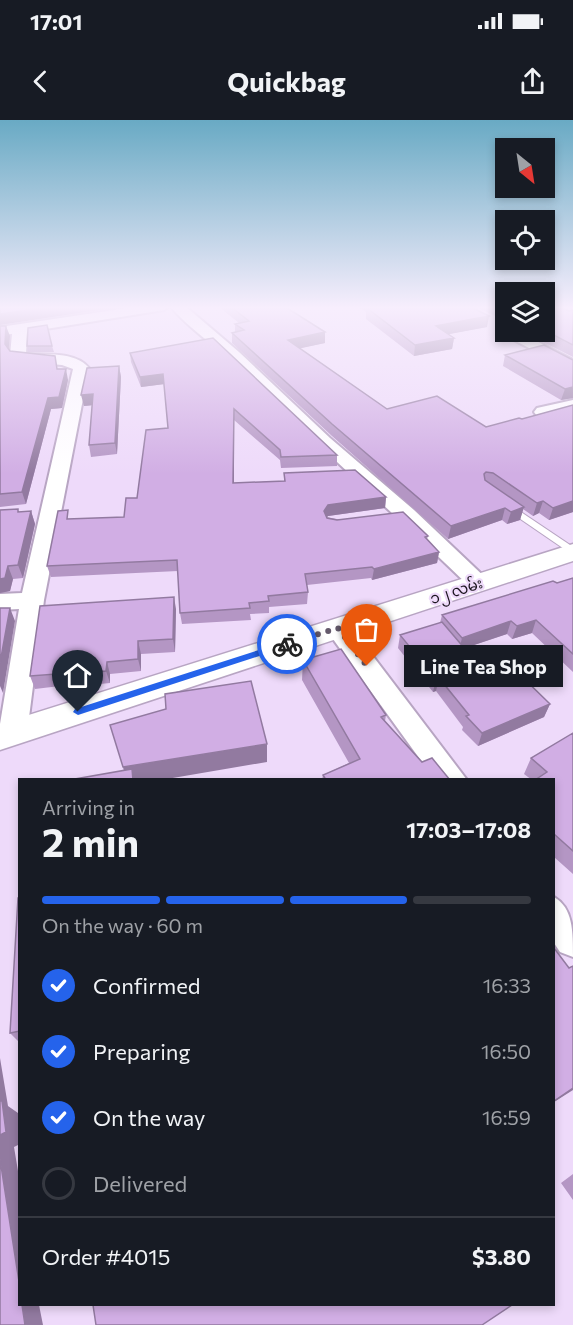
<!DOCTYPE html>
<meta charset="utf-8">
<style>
body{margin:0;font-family:Commissioner,"Noto Sans Myanmar",sans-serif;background:#242831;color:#f1f3f6;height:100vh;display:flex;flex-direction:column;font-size:22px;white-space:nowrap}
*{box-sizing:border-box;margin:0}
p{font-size:20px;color:#9ea1a6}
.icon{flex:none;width:33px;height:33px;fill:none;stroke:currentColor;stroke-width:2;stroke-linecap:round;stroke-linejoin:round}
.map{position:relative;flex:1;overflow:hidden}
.panel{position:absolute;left:18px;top:658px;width:537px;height:528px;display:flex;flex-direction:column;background:#171b24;border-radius:0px;box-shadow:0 3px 9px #0003}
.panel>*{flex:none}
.needle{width:39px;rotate:150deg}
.fabs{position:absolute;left:495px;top:18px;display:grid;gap:12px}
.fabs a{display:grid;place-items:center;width:60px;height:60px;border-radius:0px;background:#171b24;box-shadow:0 3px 9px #0003;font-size:30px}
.pin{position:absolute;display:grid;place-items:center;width:51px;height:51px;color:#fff;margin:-62px -26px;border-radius:50% 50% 50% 0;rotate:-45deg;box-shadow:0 0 6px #0007}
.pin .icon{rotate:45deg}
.courier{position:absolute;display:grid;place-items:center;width:60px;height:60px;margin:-30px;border:4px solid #2563eb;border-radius:50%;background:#fff;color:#222;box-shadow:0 2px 8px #0007}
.bubble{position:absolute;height:42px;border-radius:0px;background:#171b24;box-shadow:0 3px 9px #0003;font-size:20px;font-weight:700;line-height:42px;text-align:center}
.headline em{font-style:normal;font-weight:700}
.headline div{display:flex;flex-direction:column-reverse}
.headline{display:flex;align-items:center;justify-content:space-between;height:102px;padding:0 24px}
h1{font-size:39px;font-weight:700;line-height:45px}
.bar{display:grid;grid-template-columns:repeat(4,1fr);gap:9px 6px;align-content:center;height:72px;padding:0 24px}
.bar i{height:8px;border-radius:4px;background:#363941}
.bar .on{background:#2563eb}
.bar p{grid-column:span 4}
.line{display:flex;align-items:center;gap:15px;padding:0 24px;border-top:2px solid #363941}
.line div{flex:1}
ol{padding:0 24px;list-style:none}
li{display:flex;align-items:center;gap:18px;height:66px}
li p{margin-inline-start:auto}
li .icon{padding:6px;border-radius:50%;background:#2563eb;color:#fff;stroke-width:4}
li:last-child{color:#9ea1a6}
li i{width:33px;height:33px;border:3px solid #363941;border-radius:50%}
.status{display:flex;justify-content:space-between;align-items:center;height:42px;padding:0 30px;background:#171b24;direction:ltr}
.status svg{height:16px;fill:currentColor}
header{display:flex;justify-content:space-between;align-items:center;height:78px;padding:0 24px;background:#171b24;font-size:27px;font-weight:700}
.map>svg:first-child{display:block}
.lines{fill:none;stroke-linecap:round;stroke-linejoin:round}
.lane-casing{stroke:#b8a5c3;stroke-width:2}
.street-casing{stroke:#b8a5c3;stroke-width:4}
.secondary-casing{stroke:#b8a5c3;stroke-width:3}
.lane{fill:#fff;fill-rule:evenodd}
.street{fill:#fff;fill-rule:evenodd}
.secondary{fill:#fff;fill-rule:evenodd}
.wall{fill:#b496c4}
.shaded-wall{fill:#927aa0}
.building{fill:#d1aee4;stroke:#927aa0;stroke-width:1.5}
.route{fill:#2563eb}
.done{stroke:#64596b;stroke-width:6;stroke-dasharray:0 10.8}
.labels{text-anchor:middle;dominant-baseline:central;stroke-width:4.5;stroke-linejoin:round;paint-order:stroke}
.street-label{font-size:15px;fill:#1a131e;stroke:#eedafa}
</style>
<div class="status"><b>17:01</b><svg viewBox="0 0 49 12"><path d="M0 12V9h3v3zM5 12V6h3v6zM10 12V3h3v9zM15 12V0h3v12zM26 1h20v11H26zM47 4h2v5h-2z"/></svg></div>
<header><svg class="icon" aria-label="back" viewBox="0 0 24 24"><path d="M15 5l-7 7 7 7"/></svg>Quickbag<svg class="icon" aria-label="share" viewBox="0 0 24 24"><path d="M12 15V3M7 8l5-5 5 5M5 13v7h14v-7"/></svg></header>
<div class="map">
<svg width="573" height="1205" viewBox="0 0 573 1205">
<rect width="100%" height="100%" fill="#eedafa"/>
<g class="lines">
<defs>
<path id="lane" d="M506 382 573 427V435L503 387 501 385Z"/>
<path id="street" d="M141 186H185L239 232 330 318 414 390 491 463 487 468 479 470 471 468C393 392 312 321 235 245 215 225 188 208 170 186L164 190 27 212 26 234C45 235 75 231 89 248L44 480 27 613 23 621 13 624 3 621 0 616V604L19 489 0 490V474L22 473 73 249 62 245 15 241 10 235 12 214 0 215V207Z
M506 209V212H519L573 240V251L504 215 502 212Z
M573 280V290L543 297 537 296 534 292 537 288Z
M338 500 347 502 467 660H435L325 508 329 502Z
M554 777C573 788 573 811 573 837L560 832 554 823Z"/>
<path id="secondary" d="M573 424V441L0 630V604Z"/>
</defs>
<!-- lane casing -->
<use href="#lane" class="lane-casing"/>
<!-- street casing -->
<use href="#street" class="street-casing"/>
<!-- secondary casing -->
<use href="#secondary" class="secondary-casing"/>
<!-- lane -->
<use href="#lane" class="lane"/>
<!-- street -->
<use href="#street" class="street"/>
<!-- secondary -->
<use href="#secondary" class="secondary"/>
</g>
<!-- wall -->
<path class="wall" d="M218 186H284L325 223 300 228 387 289 486 307 522 299 573 285V392L549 400 539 393 533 396 523 389 520 400 507 404 502 400 448 419 332 316 232 223V213L235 212V204L239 203Z
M357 186H469L487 207 448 214 454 218 452 229 414 236 366 199V192Z
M474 186H506V201Z
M544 186 569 191 573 190V237L523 212H544Z
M0 206 10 216 8 229 10 231 58 249 68 260 62 288 51 289 26 384 0 387Z
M27 226H52L54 232H28Z
M130 233 337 335V346L281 348 280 340 234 300V363L284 361V353L386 377 385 388 328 396 326 397 428 416 427 419 439 432 437 443 372 460 371 458 307 465 308 472 307 484 269 487V493L250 494 251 500 182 504 180 493 178 451 51 457 47 446 71 399 124 397 137 378 168 308 164 264 141 267 131 242Z
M505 235 573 240V278L561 280 503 246Z
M119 246 121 257 117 334 91 337 89 325 92 285 84 286Z
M31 391 35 404 23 458 13 459 10 471 0 473 19 392Z
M573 458V552L532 513 512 519 507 514 465 528 489 557 550 584 544 597 478 626 462 610 463 607 436 571 433 572 398 528 400 515 440 503 442 495 557 463Z
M176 489 175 532 141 534V551L110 554V563L60 568V566L35 569 30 556Z
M303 540 386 595 385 601 422 642 450 660H322L323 655 349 643 302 560Z
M573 613V754L554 737V660H532L524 654 531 638Z
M20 778V923L10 913Z
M573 1054V1080L561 1063Z"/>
<!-- shaded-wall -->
<path class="shaded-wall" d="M57 186H126L0 205V194Z
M489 196 487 207 434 217 436 206Z
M6 206 10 216 8 235 5 224Z
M325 212V223L288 231V220Z
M454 218 452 229 414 236 415 225Z
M119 246 121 257 117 334 115 323Z
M66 249 68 260 62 288 51 289 26 384 22 372 48 278Z
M163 254 165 264 141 267 140 257Z
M573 267V278L561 280 565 269Z
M93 274 95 285 84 286 81 275Z
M234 289V374L233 363Z
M386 377 385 388 328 396 323 402 324 391 328 385Z
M573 378V392L549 400 553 388Z
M543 381 539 393 533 396 537 383Z
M524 387 520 400 507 404 511 392Z
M505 388 502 400 448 419 451 406Z
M31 391 35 404 23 458 18 445Z
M439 432 437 443 372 460 374 449Z
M8 446 13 459 10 471 0 473V459Z
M174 477 176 489 175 532 173 519Z
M10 488 15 501 3 573 0 566V543Z
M536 500 532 513 512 519 517 506Z
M511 501 507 514 459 530 462 518Z
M138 521 141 534V551L138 539Z
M107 542 110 554V563L106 551Z
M439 558 436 571 433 572 436 559Z
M550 584 544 597 478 626 482 613Z
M267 624V642L161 660H126L123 647Z
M0 938 8 986 18 993 20 1004V1024L14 1027 20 1063V1168L0 1039Z
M573 968V970L554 982V981Z
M22 1185H39L43 1205H25Z"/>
<!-- building -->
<path class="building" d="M0 186H57L0 194Z
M230 186H284L325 212 288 220 387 289 437 276 486 307 519 298 522 299 573 285V381L553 388 543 381 537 383 493 353 486 352 484 354 485 360 524 387 511 392 505 388 451 406 332 304 232 213 244 210 235 204 249 201Z
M372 186H469L489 196 436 206 454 218 415 225 367 188 375 187Z
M497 186H506V190Z
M544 186H558L569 191 573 190V225L544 210Z
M47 205 52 226H27L28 208Z
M0 206H6L5 224 10 231 55 236 57 249H66L59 277 48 278 22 372 0 374Z
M213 218 337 335 281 337 280 330 234 289 233 363 285 361 284 353 355 350 386 377 328 385 324 391 327 398 337 400 403 392 428 416 425 417 439 432 374 449 372 447 305 454 308 472 268 476 269 481 249 483 250 488 180 493 177 440 47 446 58 391 68 390 67 399 124 397 126 378H137L146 310 168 308 163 254 140 257 130 233Z
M544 225 573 240V267L565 269 505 235Z
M119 246 115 323 89 325 93 274 81 275 87 248Z
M18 389V392L31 391 18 445 8 446 5 458 0 459V390Z
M573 458V534L536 500 517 506 511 501 462 518 442 495 553 461 557 463Z
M174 477 173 519 138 521V539L107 542 106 551 56 556V554L30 556 40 486Z
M0 488H10L0 543Z
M442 502 489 557 512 547 550 584 482 613 466 596 469 595 439 558 436 559 400 515Z
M341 529 386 595 381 597 422 642 432 638 450 660H326L323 655 360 639 303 540Z
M251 561 267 624 123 647 110 605 166 589 165 574Z
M573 613V731L554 714V660H535L547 652 531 638Z
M132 649 133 660H69Z
M18 778H20V911L10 913Z
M554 828 569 848 573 846V968L554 981Z
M0 981H2L6 1012 0 1015Z
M0 1039 20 1168V1185H22L25 1205H0Z
M93 1185H512L482 1205H96Z"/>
<!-- sky -->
<linearGradient id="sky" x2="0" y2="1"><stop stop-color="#69aac4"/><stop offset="0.53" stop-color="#f7eefd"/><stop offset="1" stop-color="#f7eefd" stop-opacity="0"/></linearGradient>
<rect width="573" height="354" fill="url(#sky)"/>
<!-- route -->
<path class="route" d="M287 521 290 522V526L78 595 73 592 75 589Z"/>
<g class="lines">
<!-- done -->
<path class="done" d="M287 524 338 508 367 546"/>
</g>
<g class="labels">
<!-- street labels -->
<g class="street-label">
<text transform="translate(456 470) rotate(-18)">၁၂ လမ်း</text>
</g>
</g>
</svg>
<div class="fabs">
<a><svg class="needle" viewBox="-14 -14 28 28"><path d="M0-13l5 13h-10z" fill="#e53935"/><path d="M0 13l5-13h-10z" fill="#9ea1a6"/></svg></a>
<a><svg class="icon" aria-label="locate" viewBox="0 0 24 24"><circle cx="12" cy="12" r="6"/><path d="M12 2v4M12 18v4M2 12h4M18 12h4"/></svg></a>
<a><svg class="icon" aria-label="layers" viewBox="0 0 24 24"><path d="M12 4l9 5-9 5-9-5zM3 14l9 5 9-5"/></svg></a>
</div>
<div class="pin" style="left:367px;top:546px;background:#ea580c"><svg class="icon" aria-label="bag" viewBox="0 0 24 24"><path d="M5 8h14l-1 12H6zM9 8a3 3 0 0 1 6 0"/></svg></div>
<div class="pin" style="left:78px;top:592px;background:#1f2937"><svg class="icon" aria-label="home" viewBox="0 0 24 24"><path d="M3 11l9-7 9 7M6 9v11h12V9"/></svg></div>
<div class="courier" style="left:287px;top:524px"><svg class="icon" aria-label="bike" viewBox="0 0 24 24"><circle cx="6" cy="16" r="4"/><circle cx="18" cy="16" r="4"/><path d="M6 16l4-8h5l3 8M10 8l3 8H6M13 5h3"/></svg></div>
<div class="bubble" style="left:404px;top:525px;width:159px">Line Tea Shop</div>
<section class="panel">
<div class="headline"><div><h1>2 min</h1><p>Arriving in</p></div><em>17:03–17:08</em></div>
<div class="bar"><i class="on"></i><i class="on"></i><i class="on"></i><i></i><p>On the way · 60 m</p></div>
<ol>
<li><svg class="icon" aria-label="check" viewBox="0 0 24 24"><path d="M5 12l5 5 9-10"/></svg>Confirmed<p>16:33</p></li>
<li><svg class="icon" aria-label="check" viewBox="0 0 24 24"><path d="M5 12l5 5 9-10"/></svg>Preparing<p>16:50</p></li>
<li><svg class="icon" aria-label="check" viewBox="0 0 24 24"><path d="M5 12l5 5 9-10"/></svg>On the way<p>16:59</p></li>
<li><i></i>Delivered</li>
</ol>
<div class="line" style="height:78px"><div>Order #4015</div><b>$3.80</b></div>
</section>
</div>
